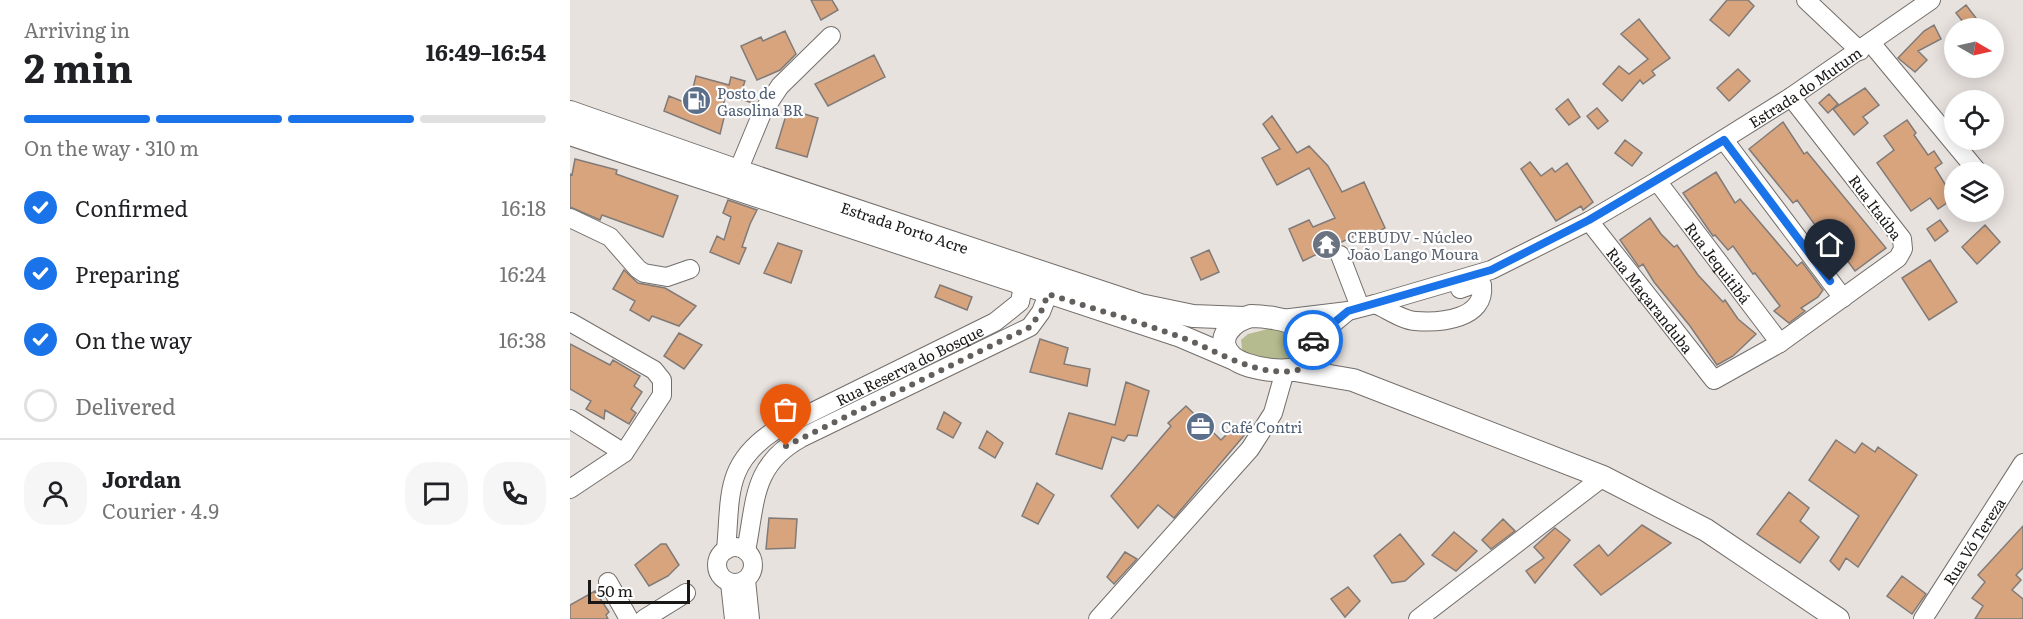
<!DOCTYPE html>
<meta charset="utf-8">
<style>
body{margin:0;font-family:Literata,serif;background:#f6f6f6;color:#202124;height:100vh;display:flex;flex-direction:column;font-size:22px;white-space:nowrap}
*{box-sizing:border-box;margin:0}
p{font-size:20px;color:#757577}
.icon{flex:none;width:33px;height:33px;fill:none;stroke:currentColor;stroke-width:2;stroke-linecap:round;stroke-linejoin:round}
.map{position:relative;flex:1;overflow:hidden}
.panel{display:flex;flex-direction:column;background:#fff;width:570px}
.panel>*{flex:none}
.needle{width:39px;rotate:99deg}
.buttons{position:absolute;left:1374px;top:18px;display:grid;gap:12px}
.buttons a{display:grid;place-items:center;width:60px;height:60px;border-radius:50%;background:#fff;box-shadow:0 3px 15px #0003;font-size:30px}
.scale{position:absolute;left:18px;bottom:15px;width:102px;box-sizing:border-box;padding-left:6px;border:3px solid #1a1817;border-top:0;font-size:16px;line-height:21px;white-space:nowrap;color:#1a1817;-webkit-text-stroke:4px #fff;paint-order:stroke}
.pin{position:absolute;display:grid;place-items:center;width:51px;height:51px;color:#fff;margin:-62px -26px;border-radius:50% 50% 50% 0;rotate:-45deg;box-shadow:0 0 6px #0007}
.pin .icon{rotate:45deg}
.courier{position:absolute;display:grid;place-items:center;width:60px;height:60px;margin:-30px;border:4px solid #1a73e8;border-radius:50%;background:#fff;color:#222;box-shadow:0 2px 8px #0007}
.head em{font-style:normal;font-weight:700}
.head div{display:flex;flex-direction:column-reverse}
.head{display:flex;align-items:center;justify-content:space-between;height:102px;padding:0 24px}
h1{font-size:39px;font-weight:700;line-height:45px}
.bar{display:grid;grid-template-columns:repeat(4,1fr);gap:9px 6px;align-content:center;height:72px;padding:0 24px}
.bar i{height:8px;border-radius:4px;background:#e0e0e0}
.bar .active{background:#1a73e8}
.bar p{grid-column:span 4}
.line{display:flex;align-items:center;gap:15px;padding:0 24px;border-top:2px solid #e0e0e0}
.line div{flex:1}
.round{display:grid;place-items:center;flex:none;width:63px;height:63px;border-radius:24px;background:#f6f6f6}
ol{padding:0 24px;list-style:none}
li{display:flex;align-items:center;gap:18px;height:66px}
li p{margin-inline-start:auto}
li .icon{padding:6px;border-radius:50%;background:#1a73e8;color:#fff;stroke-width:4}
li:last-child{color:#757577}
li i{width:33px;height:33px;border:3px solid #e0e0e0;border-radius:50%}
main{display:flex;flex:1;min-height:0}
.map>svg:first-child{display:block}
.green{fill:#b5bb8f}
.building{fill:#d8a47d;stroke:#807b78;stroke-width:1.5}
.lines{fill:none;stroke-linecap:round;stroke-linejoin:round}
.minor-casing{stroke:#736e6a;stroke-width:20}
.major-casing{stroke:#736e6a;stroke-width:24}
.minor{stroke:#fff;stroke-width:18}
.major{stroke:#fff;stroke-width:22}
.done{stroke:#625f5d;stroke-width:6;stroke-dasharray:0 10.8}
.route{stroke:#1a73e8;stroke-width:8}
.labels{text-anchor:middle;dominant-baseline:central;stroke-width:4.5;stroke-linejoin:round;paint-order:stroke}
.street-label{font-size:15px;fill:#1a1817;stroke:#fff}
.service-label{font-size:15px;fill:#4e5e75;stroke:#fff;text-anchor:start}
.worship-label{font-size:15px;fill:#5b616d;stroke:#fff;text-anchor:start}
</style>
<main>
<section class="panel">
<div class="head"><div><h1>2 min</h1><p>Arriving in</p></div><em>16:49–16:54</em></div>
<div class="bar"><i class="active"></i><i class="active"></i><i class="active"></i><i></i><p>On the way · 310 m</p></div>
<ol>
<li><svg class="icon" aria-label="check" viewBox="0 0 24 24"><path d="M5 12l5 5 9-10"/></svg>Confirmed<p>16:18</p></li>
<li><svg class="icon" aria-label="check" viewBox="0 0 24 24"><path d="M5 12l5 5 9-10"/></svg>Preparing<p>16:24</p></li>
<li><svg class="icon" aria-label="check" viewBox="0 0 24 24"><path d="M5 12l5 5 9-10"/></svg>On the way<p>16:38</p></li>
<li><i></i>Delivered</li>
</ol>
<div class="line" style="height:108px"><a class="round"><svg class="icon" aria-label="person" viewBox="0 0 24 24"><circle cx="12" cy="8" r="4"/><path d="M4 21q1-7 8-7t8 7"/></svg></a><div><b>Jordan</b><p>Courier · 4.9</p></div><a class="round"><svg class="icon" aria-label="chat" viewBox="0 0 24 24"><path d="M4 5h16v11H9l-5 4z"/></svg></a><a class="round"><svg class="icon" aria-label="phone" viewBox="0 0 24 24"><path d="M5 4h4l2 5-3 2q2 4 5 5l2-3 5 2v4C11 20 4 13 5 4z"/></svg></a></div>
</section>
<div class="map">
<svg width="1453" height="619" viewBox="0 0 1453 619">
<rect width="100%" height="100%" fill="#e8e2df"/>
<!-- green -->
<path class="green" d="M706 327C722 331 731 334 734 350L729 357 718 362 678 355 672 349 671 340 678 334Z"/>
<!-- building -->
<path class="building" d="M241 0H262L268 10 251 20Z
M1157 0H1178L1184 6 1159 36 1140 20Z
M1396 5 1406 18 1396 26 1386 13Z
M1069 19 1100 58 1082 71 1085 75 1073 84 1070 80 1052 101 1033 84 1049 66 1059 74 1078 59 1051 34Z
M1364 25 1371 39 1348 51 1357 60 1345 72 1328 58 1354 31Z
M215 31 226 54 210 70 187 80 171 46 191 37 193 41Z
M304 55 315 77 258 106 245 84Z
M1168 69 1180 81 1159 101 1147 88Z
M126 76 159 85 161 77 175 81 172 90 185 95 183 103 156 95 150 116 154 118 150 134 94 111 99 96 119 104Z
M1295 88 1309 105 1293 117 1298 123 1284 135 1263 109Z
M1259 94 1268 104 1258 113 1249 103Z
M998 99 1010 117 999 125 986 109Z
M1027 108 1038 121 1028 129 1017 116Z
M218 109 248 118 237 157 206 148Z
M702 116 727 153 739 146 758 166 772 192 794 182 815 228 793 239 790 233 733 261 719 229 739 220 743 227 765 218 739 168 707 185 692 158 710 149 693 124Z
M1337 120 1346 133 1344 135 1358 155 1364 151 1372 163 1365 168 1378 189 1381 188 1384 193V198L1368 209 1360 198 1341 211 1307 163 1324 150 1314 136Z
M1213 122 1234 154 1237 152 1316 248 1285 271 1274 256 1263 245 1261 247 1227 200 1223 203 1179 149Z
M1055 140 1072 153 1062 166 1045 153Z
M5 159 47 170 46 174 108 196 93 237 32 215 30 220 0 207V174L2 175Z
M960 162 971 176 982 168 985 172 997 163 1023 202 1013 210 1011 206 986 221 951 169Z
M1146 172 1165 203 1170 199 1227 266 1232 262 1253 290 1248 297 1231 308 1235 311 1219 323 1204 311 1210 306 1185 273 1183 274 1163 246 1158 250 1145 235 1143 236 1113 193Z
M158 200 187 210 180 224 172 247 176 248 169 264 140 252 147 236 154 240 161 217 153 213Z
M1080 218 1091 234 1104 247 1107 245 1128 275 1153 302 1155 300 1168 319 1186 334 1163 356 1147 365 1120 326 1084 282 1073 264 1069 267 1050 240Z
M1370 220 1378 231 1365 241 1357 229Z
M1415 225 1430 242 1407 264 1392 247Z
M208 243 232 251 221 283 194 273Z
M639 250 649 272 631 280 621 258Z
M1360 260 1387 302 1359 320 1332 278Z
M54 270 68 283 95 288 126 306 109 326 82 316 79 321 60 310 65 301 43 289Z
M370 285 402 297 397 310 365 297Z
M109 333 132 345 114 369 94 356Z
M470 339 498 348 494 364 520 369 517 386 460 372Z
M0 344 40 365 43 360 70 376 64 386 72 392 61 409 66 413 59 424 35 410 34 419 16 409 21 401 0 389Z
M556 382 579 391 567 436 558 435 554 441 542 437 532 469 486 454 499 413 545 425Z
M616 406 651 440 667 424 677 432 604 518 588 505 568 528 541 496 601 426 598 423Z
M374 412 391 423 383 438 367 429Z
M417 431 433 443 425 458 409 448Z
M1266 440 1285 453 1292 443 1305 452 1308 447 1347 475 1288 567 1276 558 1269 570 1260 561 1289 516 1239 480Z
M467 483 484 495 468 524 452 516Z
M1219 492 1239 508 1230 521 1249 537 1230 563 1187 534Z
M199 518 227 519 225 548 196 549Z
M933 519 945 531 921 549 912 540Z
M1072 525 1101 543 1031 595 1004 565 1029 545 1038 556Z
M1453 526V568L1446 575 1451 580 1442 590 1453 599V619H1405L1413 606 1402 598 1415 582 1408 575Z
M985 528 1000 540 965 583 956 571 974 558 964 547Z
M884 532 907 551 886 571 862 555Z
M830 534 854 564 835 581 822 583 804 556Z
M91 544H96L109 565 98 576 79 586 65 565Z
M555 552 567 559 544 584 537 577Z
M1332 576 1356 594 1342 614 1317 596Z
M778 587 790 601 775 617 761 599Z
M25 591 39 612 36 615 38 619H0V605Z"/>
<g class="lines">
<defs>
<g id="minor">
<path d="M1236 0 1290 51"/>
<path d="M1301 43 1408 172"/>
<path d="M1154 140 1273 298"/>
<path d="M168 171 192 113 210 86 261 36"/>
<path id="s1" d="M1087 181 1210 343"/>
<path d="M0 218 40 237 68 269 74 273 97 277 120 269"/>
<path id="s2" d="M1019 221 1144 380 1210 343 1328 258 1333 249 1332 239 1221 97"/>
<path d="M770 255 790 307"/>
<path d="M805 304C817 309 832 320 845 321 871 323 916 319 912 285L907 283 890 289"/>
<path id="s3" d="M712 319 778 311 805 304 921 270 1019 221 1087 181 1221 97 1361 0"/>
<path d="M0 322 84 370 92 380V395L54 453 0 489"/>
<path d="M743 340 778 311"/>
<path d="M0 419 54 453"/>
<circle cx="165" cy="565" r="18"/>
<path id="s4" d="M156 550C161 496 154 464 204 431L425 322 450 302 453 286"/>
<path d="M176 551C186 501 182 465 231 438L460 327 471 312 478 294"/>
<path d="M176 580 180 619"/>
<path d="M38 582 59 619"/>
<path d="M160 583 164 619"/>
<path d="M74 619 116 593"/>
<path d="M528 619 680 449 703 413 715 371"/>
<path d="M848 619 1033 477"/>
<path id="s5" d="M1353 619 1453 463"/>
</g>
<g id="major">
<path id="s6" d="M0 112 168 171 570 305 623 316 674 318"/>
<path d="M0 134 608 335 662 358"/>
<path d="M681 316C707 316 767 327 736 365 721 376 674 369 661 356 643 338 664 320 681 316Z"/>
<path d="M725 370 783 380 1033 477 1136 530 1268 619"/>
</g>
</defs>
<!-- minor casing -->
<use href="#minor" class="minor-casing"/>
<!-- major casing -->
<use href="#major" class="major-casing"/>
<!-- minor -->
<use href="#minor" class="minor"/>
<!-- major -->
<use href="#major" class="major"/>
</g>
<g class="lines">
<!-- done -->
<path class="done" d="M216 446 460 327 471 312 478 294C521 308 563 320 605 335 644 348 689 381 732 369L740 360 743 340"/>
<!-- route -->
<path class="route" d="M743 340 778 311 921 270 1019 220 1154 140 1260 281"/>
</g>
<!-- icons -->
<defs>
<symbol id="fuel-disc" viewBox="-11 -11 22 22"><circle r="9.5" fill="#5c6f8a" stroke="#fff"/><path d="M-5.5-6h7V0h2V4h1.3V-2.5L3-4.5l.8-.8L6-3V5H2.5V1h-1V6h-7ZM-4.2-4.7v3.2H.2V-4.7Z" fill="#fff"/></symbol>
<symbol id="temple-disc" viewBox="-11 -11 22 22"><circle r="9.5" fill="#6b7280" stroke="#fff"/><path d="M0-6L5-2H3V0L6.5 2.5H4V6H1.5V3h-3V6H-4V2.5H-6.5L-3 0V-2H-5Z" fill="#fff"/></symbol>
<symbol id="office-disc" viewBox="-11 -11 22 22"><circle r="9.5" fill="#5c6f8a" stroke="#fff"/><path d="M-6-3h4V-5.5h4V-3h4V5H-6ZM-1-4.5V-3h2v-1.5ZM-6 0V1H6V0Z" fill="#fff"/></symbol>
</defs>
<g fill-rule="evenodd">
<use href="#fuel-disc" x="110" y="84" width="33" height="33"/>
<use href="#temple-disc" x="740" y="228" width="33" height="33"/>
<use href="#office-disc" x="614" y="410" width="33" height="33"/>
</g>
<g class="labels">
<!-- street labels -->
<g class="street-label">
<text stroke="none"><textPath href="#s3" startOffset="579">Estrada do Mutum</textPath></text>
<text transform="translate(1306 207) rotate(53)">Rua Itaúba</text>
<text stroke="none"><textPath href="#s6" startOffset="354">Estrada Porto Acre</textPath></text>
<text stroke="none"><textPath href="#s1" startOffset="102">Rua Jequitibá</textPath></text>
<text stroke="none"><textPath href="#s2" startOffset="100">Rua Maçaranduba</textPath></text>
<text stroke="none"><textPath href="#s4" startOffset="286">Rua Reserva do Bosque</textPath></text>
<text stroke="none"><textPath href="#s5" startOffset="93">Rua Vó Tereza</textPath></text>
</g>
<!-- service labels -->
<g class="service-label">
<text x="147" y="92">Posto de<tspan x="147" dy="17">Gasolina BR</tspan></text>
<text x="651" y="426">Café Contri</text>
</g>
<!-- worship labels -->
<g class="worship-label">
<text x="777" y="236">CEBUDV - Núcleo<tspan x="777" dy="17">João Lango Moura</tspan></text>
</g>
</g>
</svg>
<div class="buttons">
<a><svg class="needle" viewBox="-14 -14 28 28"><path d="M0-13l5 13h-10z" fill="#e53935"/><path d="M0 13l5-13h-10z" fill="#757577"/></svg></a>
<a><svg class="icon" aria-label="locate" viewBox="0 0 24 24"><circle cx="12" cy="12" r="6"/><path d="M12 2v4M12 18v4M2 12h4M18 12h4"/></svg></a>
<a><svg class="icon" aria-label="layers" viewBox="0 0 24 24"><path d="M12 4l9 5-9 5-9-5zM3 14l9 5 9-5"/></svg></a>
</div>
<div class="scale">50 m</div>
<div class="pin" style="left:216px;top:446px;background:#ea580c"><svg class="icon" aria-label="bag" viewBox="0 0 24 24"><path d="M5 8h14l-1 12H6zM9 8a3 3 0 0 1 6 0"/></svg></div>
<div class="pin" style="left:1260px;top:281px;background:#1f2937"><svg class="icon" aria-label="home" viewBox="0 0 24 24"><path d="M3 11l9-7 9 7M6 9v11h12V9"/></svg></div>
<div class="courier" style="left:743px;top:340px"><svg class="icon" aria-label="car" viewBox="0 0 24 24"><path d="M5 17H2v-5l4-1 3-4h7l3 4 3 1v5h-3M9 17h6M6 11h13"/><circle cx="7" cy="17" r="2"/><circle cx="17" cy="17" r="2"/></svg></div>
</div>
</main>
